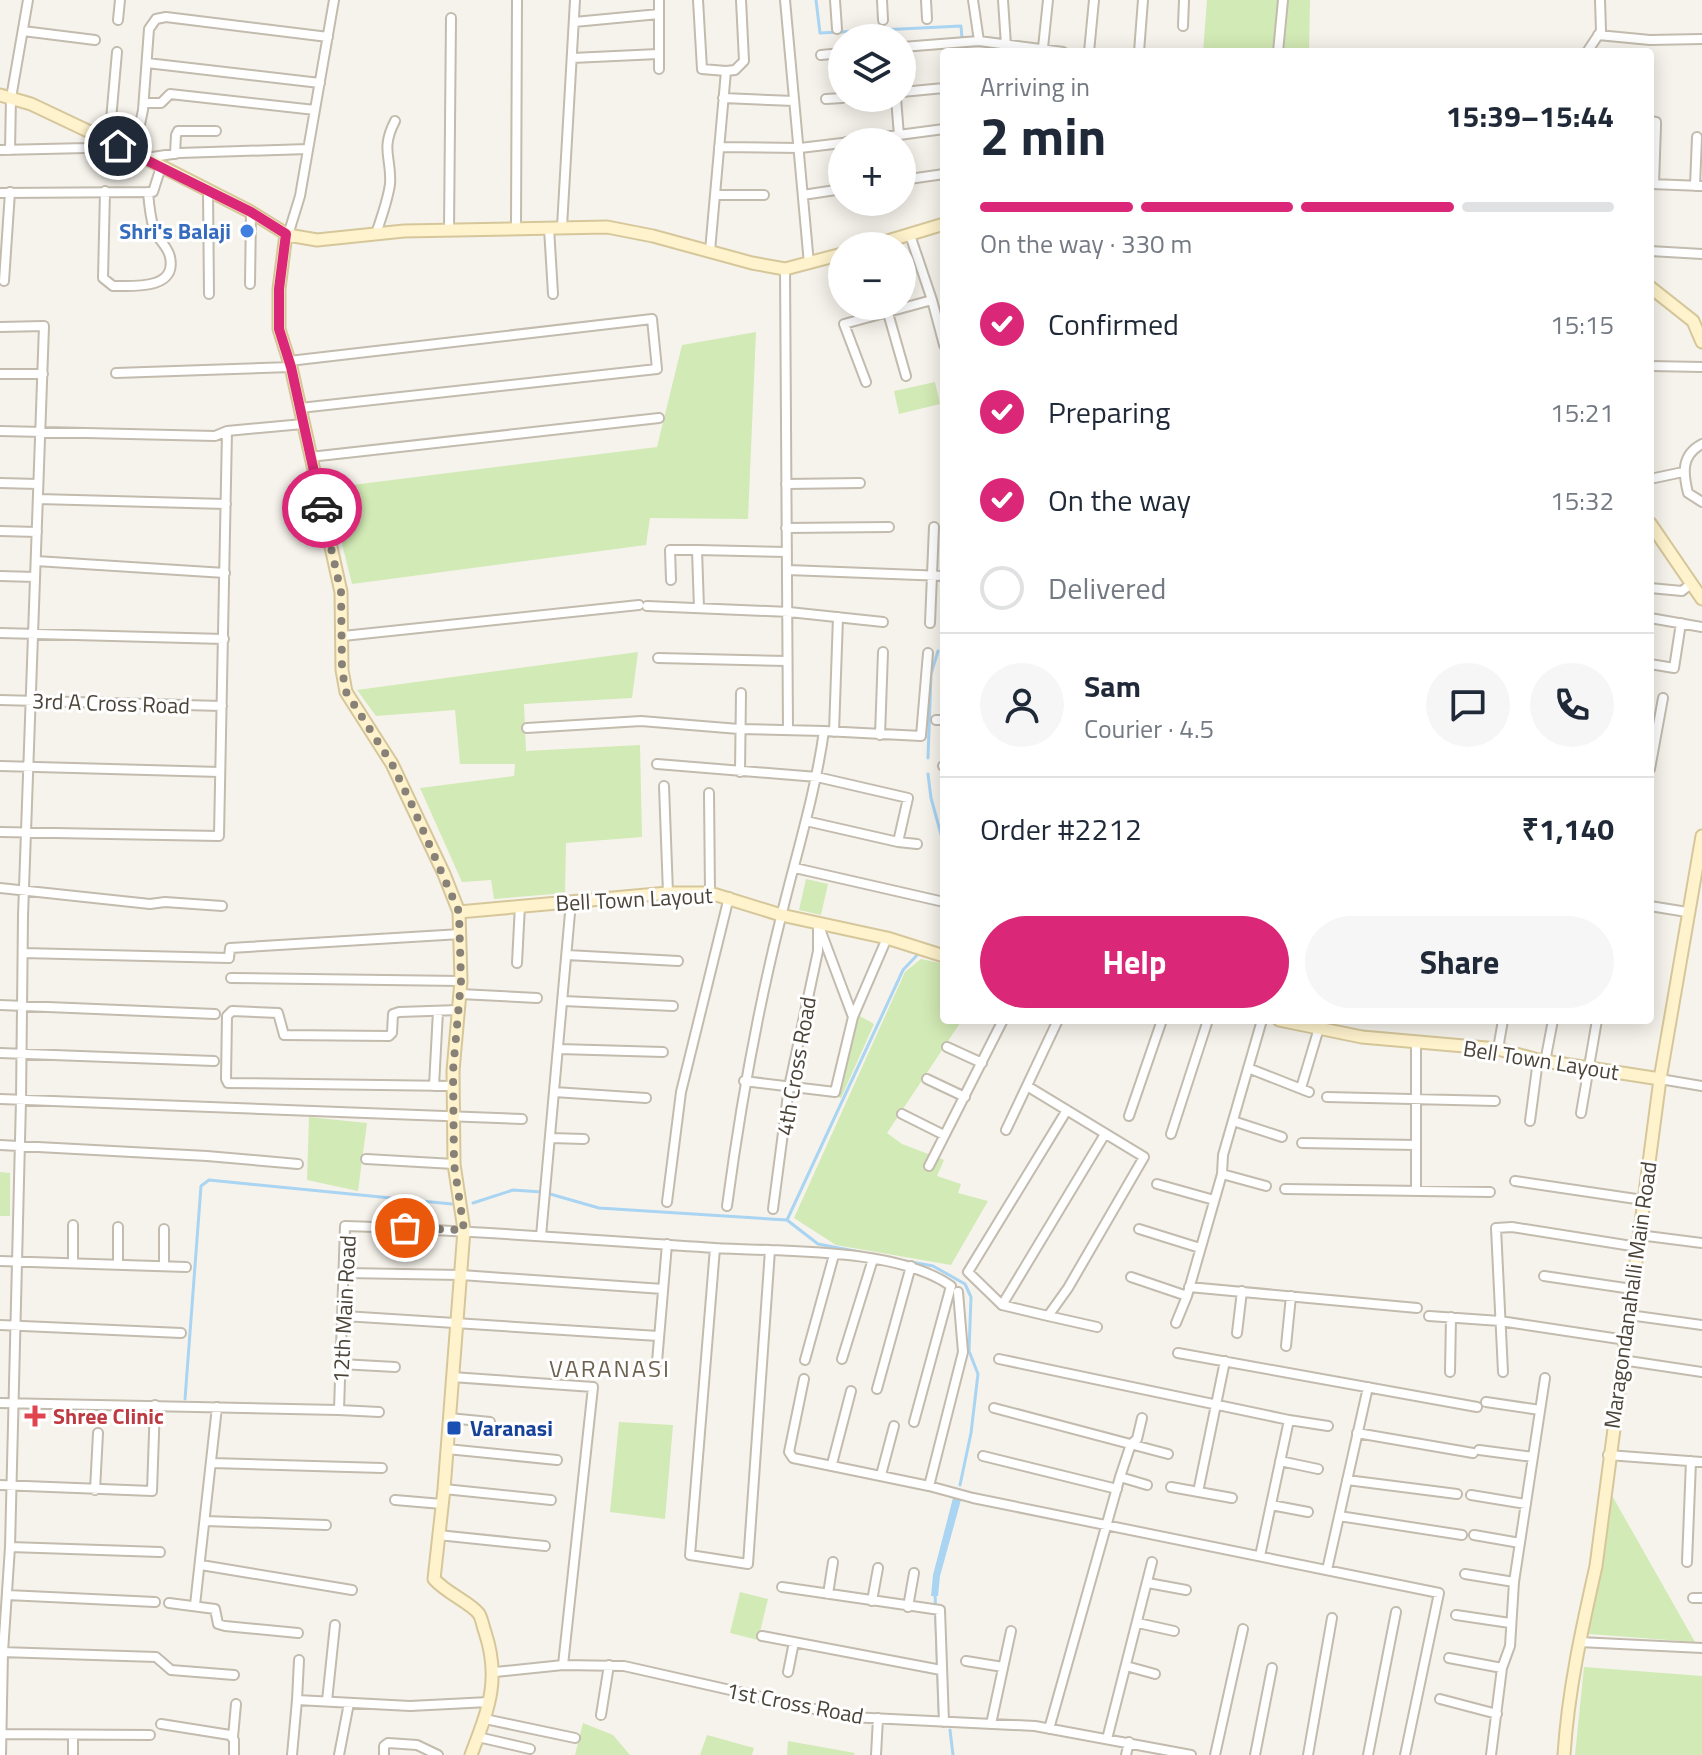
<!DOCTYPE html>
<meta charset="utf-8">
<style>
body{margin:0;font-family:"Titillium Web",sans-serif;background:#f6f6f7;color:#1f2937;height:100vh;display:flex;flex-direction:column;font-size:30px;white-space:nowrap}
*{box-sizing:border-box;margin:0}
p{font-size:26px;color:#747a83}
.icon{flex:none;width:44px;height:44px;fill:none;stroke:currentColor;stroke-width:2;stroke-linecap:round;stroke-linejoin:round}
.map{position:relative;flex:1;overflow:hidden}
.panel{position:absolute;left:940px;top:48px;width:714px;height:976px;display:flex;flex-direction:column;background:#fff;border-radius:8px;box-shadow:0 4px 20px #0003}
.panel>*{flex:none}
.controls{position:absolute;left:828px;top:24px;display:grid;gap:16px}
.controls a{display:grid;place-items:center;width:88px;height:88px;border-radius:50%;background:#fff;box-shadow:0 4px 20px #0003;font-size:40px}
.pin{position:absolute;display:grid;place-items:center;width:68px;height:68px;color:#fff;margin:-34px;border:4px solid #fff;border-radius:50%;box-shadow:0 2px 8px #0007}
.courier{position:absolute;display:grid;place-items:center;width:80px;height:80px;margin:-40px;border:6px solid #db2777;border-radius:50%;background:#fff;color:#222;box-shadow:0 2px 10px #0007}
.overview em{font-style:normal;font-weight:700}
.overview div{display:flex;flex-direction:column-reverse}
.overview{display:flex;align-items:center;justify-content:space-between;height:136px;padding:0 40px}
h1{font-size:52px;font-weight:700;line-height:60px}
.bar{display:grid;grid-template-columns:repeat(4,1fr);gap:12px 8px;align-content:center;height:96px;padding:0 40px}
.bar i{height:10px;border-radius:6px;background:#e0e1e3}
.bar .current{background:#db2777}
.bar p{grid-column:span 4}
.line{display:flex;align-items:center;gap:20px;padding:0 40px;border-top:2px solid #e0e1e3}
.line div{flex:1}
.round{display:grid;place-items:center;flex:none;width:84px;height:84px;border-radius:42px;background:#f6f6f7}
ol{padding:0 40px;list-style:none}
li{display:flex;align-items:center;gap:24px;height:88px}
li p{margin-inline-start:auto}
li .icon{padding:8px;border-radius:50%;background:#db2777;color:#fff;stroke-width:4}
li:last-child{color:#747a83}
li i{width:44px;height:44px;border:4px solid #e0e1e3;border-radius:50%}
.primary-button{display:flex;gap:16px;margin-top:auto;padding:16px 40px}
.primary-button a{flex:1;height:92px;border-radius:48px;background:#db2777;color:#fff;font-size:32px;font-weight:700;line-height:92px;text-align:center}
.primary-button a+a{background:#f6f6f7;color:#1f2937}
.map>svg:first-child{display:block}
.green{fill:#d2eab5}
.water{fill:#a9d4f2}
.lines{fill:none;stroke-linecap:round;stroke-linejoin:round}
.stream{stroke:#a9d4f2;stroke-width:3}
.street-casing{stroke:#c2bbae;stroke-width:12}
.secondary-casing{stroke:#d6c79b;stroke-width:15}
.street{stroke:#fff;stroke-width:8}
.secondary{stroke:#fff3cd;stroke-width:11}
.done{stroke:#878178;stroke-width:8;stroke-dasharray:0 14.4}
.route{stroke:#db2777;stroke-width:10}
.shop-dot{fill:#3f7fe0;stroke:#fff;stroke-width:3}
.health-dot{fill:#e0444e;stroke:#fff;stroke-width:3}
.transit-dot{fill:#1a4fb4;stroke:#fff;stroke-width:3}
.labels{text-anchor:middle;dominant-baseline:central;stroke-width:6;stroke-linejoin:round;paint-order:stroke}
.shop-label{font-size:22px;font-weight:bold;fill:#366cbe;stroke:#fff;text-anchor:end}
.street-label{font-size:22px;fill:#4b4439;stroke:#fff}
.health-label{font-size:22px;font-weight:bold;fill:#be3a42;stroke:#fff;text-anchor:start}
.transit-label{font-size:22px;font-weight:bold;fill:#164399;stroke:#fff;text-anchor:start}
.neighbourhood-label{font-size:24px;letter-spacing:2px;fill:#6e6250;stroke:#fff}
</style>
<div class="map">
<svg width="1702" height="1755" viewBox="0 0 1702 1755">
<rect width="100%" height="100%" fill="#f6f3ec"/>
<!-- green -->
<path class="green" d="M1207 0H1310L1309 52H1203Z
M756 332 748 519 650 518 646 545 352 584 328 488 657 447 682 345Z
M935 382 940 404 899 414 894 391Z
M638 652 632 698 524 704 526 751 640 745 642 837 566 843 565 893 494 899 491 880 462 882 420 788 514 776 515 764H460L455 710 376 716 357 690Z
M806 879 828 884 821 915 799 910Z
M921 959 944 964V1020H962L887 1133 902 1144 944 1160 937 1176 961 1184 958 1193 988 1201 951 1265 836 1245 794 1218 905 972Z
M858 1015 874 1024 841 1098 838 1097Z
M309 1117 367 1123 358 1191 307 1180Z
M0 1172 10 1173V1216H0Z
M619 1422 673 1425 665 1519 610 1512Z
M1610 1492 1695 1642 1589 1634Z
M740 1592 768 1599 758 1640 730 1633Z
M1584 1667 1702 1676V1755H1575Z
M583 1723 613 1735 630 1755H575Z
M707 1735 754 1748 752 1755H700Z
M788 1741 855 1753 854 1755H787Z"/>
<!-- water -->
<path class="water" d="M953 1498 961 1500 940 1576 938 1596H931L933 1575Z"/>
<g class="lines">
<!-- stream -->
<path class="stream" d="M816 0 820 33 961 26 963 52
M928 758 931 674 938 651
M928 774 931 798 944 845
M550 1194 599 1208 787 1220
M473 1203 513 1190 542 1192
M865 1253 818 1244 787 1220 903 970 920 952
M900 1260 933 1266 965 1284 971 1297 969 1351 978 1374 971 1433 960 1485
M185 1399 201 1186 209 1180 452 1204
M935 1592 939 1712
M950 1730 953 1755"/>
<defs>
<path id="street" d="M659 0V69
M698 0 702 69 726 71
M785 0 809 264
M835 0 837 29
M882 0 883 20
M926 0 927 19
M973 0 979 41 1063 52
M1003 0 1006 45
M118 20 120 0
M574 22 659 14
M1183 26 1184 0
M23 31 95 40
M1598 35 1650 40 1702 39
M902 47 979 41
M1043 48 1048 0
M1089 52 1094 0
M1139 52 1143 0
M1278 52 1283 0
M1587 52 1601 31 1600 0
M821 55 842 53
M572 58 658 54
M147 63 320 83
M902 92 944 88
M723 98 794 101
M896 98 899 136
M826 99 842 98
M144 103H161L170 94 315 110
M1650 121 1656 122V125L1654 184
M846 142 944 129
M719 147 800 148 842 143
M0 150 87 148 102 139 111 120 117 52
M10 150 11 98 28 0
M134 153 143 110 149 29 156 19 166 17 328 37
M175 154 176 135 178 131H216
M146 158 179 153 308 149
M902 180 944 174
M1651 184 1702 186
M1695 186 1697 137
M105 191 103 278 113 286C133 286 177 290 170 257 168 246 157 239 154 229 150 217 149 204 148 192
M208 191 209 294
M0 193 153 192 161 167
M715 195H764
M803 195 842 189
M562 227 575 0
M549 228 553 294
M516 229 517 0
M449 230 451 18
M376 234C381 218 388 200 390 184 392 158 380 150 395 121
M288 235 300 196 334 0
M710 251 726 71 735 70 744 61 741 0
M1650 251 1702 254
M785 269 788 730
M4 281 10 192
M250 284 251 212
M932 300 944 345
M888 313 906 376
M0 327 44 326 23 916 21 1100 10 1547 3 1652 1 1755
M289 361 652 319 657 369 300 408
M1650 366 1702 367
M116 373 291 367
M0 374H43
M866 382 844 324 932 300 910 235
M0 431 215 436 227 431 303 424
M1702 444C1681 455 1683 473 1688 493L1702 502
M310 457 659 418
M1650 479 1683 472
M0 483 38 484
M786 484 860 483
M38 499 226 504
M786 528 889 527
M0 531 37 532
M697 550 787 552
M36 561 225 573
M788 570 944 576
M0 576 35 577
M671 580 670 550H697L699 608
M1650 588 1682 591 1692 583
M647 606 789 612 883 622
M1650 618 1702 627
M930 623 934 527
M0 633 224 639
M343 636 639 605
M658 658 787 661
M1650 664 1674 668 1681 623
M0 700 222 706
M936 720H944
M527 728 641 721 739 729 824 731C815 795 796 855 781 917 757 1012 740 1109 727 1206
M824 731 921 736 928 653
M834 732 838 617
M880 735 883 652
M657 764 817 777 908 798 898 842 806 821
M0 766 220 772
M943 766H944
M1650 769 1663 698
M740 772 741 693
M664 786 668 893
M709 793 710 893
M0 832 219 836 227 431
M898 842 917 844
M795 868 944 902
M0 888 150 904 165 902 222 906
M1650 906 1687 912
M23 953 229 958 230 948 461 934
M567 955 678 961
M517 963 520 905
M231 978 461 981
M460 994 537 998
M563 1001 673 1006
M0 1005 215 1014
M853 1017 887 938
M947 1047 982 1063
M559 1049 663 1052
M1498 1049 1503 1020
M0 1053 214 1061
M1545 1062 1553 1020
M1248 1068 1309 1092
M927 1079 965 1097
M1660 1079 1702 1086
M744 1081 835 1092 853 1017 820 929
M434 1086 438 1011
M453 1086 228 1083 226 1079 227 1016 232 1011 278 1013 284 1035 389 1036 392 1033 393 1014 399 1012 459 1010
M1027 1086 1144 1157 1068 1288 1048 1316 1002 1305 968 1272 1067 1110
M1301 1088 1319 1028
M554 1092 646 1098
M1327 1097 1495 1101
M0 1099 522 1119
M1581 1113 1597 1020
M902 1114 944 1135
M1129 1116 1162 1020
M1233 1121 1282 1137
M1530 1121 1538 1060
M1006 1130 1058 1020
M1171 1134 1208 1020
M551 1138 584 1139
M1302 1143 1416 1145
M0 1145 207 1156 298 1164
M366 1159 454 1164
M929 1166 1003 1020
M1222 1174 1266 1186
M1515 1181 1643 1200
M1157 1184 1214 1200
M1285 1189 1490 1192
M1416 1191V1043
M667 1202 681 1092 729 897
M773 1209 789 1087 818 951V923
M73 1225V1263
M118 1227V1265
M1139 1229 1200 1248
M1639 1235 1702 1243
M541 1236 571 902
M715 1248 690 1555 748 1564 770 1250
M0 1261 186 1267
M164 1266V1229
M345 1273 461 1275 663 1289
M1544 1276 1632 1289
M1131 1277 1187 1296
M1189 1287 1417 1308
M1002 1305 1105 1134
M1629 1315 1702 1325
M344 1316 658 1336
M1048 1316 1097 1327
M1429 1316 1500 1321 1626 1340
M1176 1323 1187 1296 1222 1174 1223 1155 1262 1020
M0 1325 181 1333
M1237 1333 1242 1291
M1286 1346 1291 1296
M1178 1353 1477 1407
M842 1359 873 1259
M999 1359 1289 1420 1260 1556
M805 1360 834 1255
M1622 1360 1702 1372
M657 1362 667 1244
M341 1364 395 1367
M1450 1372 1451 1317
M1503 1372 1496 1228 1512 1227 1638 1247
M452 1377 593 1387 563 1665
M804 1379 789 1452 793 1458 929 1486 973 1498 1439 1593 1405 1755
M877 1389 911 1266
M1486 1402 1540 1410
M0 1403 339 1410 345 1226C469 1230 592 1240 715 1248 782 1252 896 1247 951 1286L914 1422
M994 1408 1168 1454
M339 1410 379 1412
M449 1418 490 1422
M1289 1420 1328 1426
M1357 1433 1473 1453
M447 1449 557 1460
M1479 1450 1533 1457
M1608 1455 1702 1462
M983 1456 1117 1489
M1280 1461 1318 1469
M211 1463 382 1468
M832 1464 851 1391
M881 1475 894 1426
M1120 1477 1147 1485
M1347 1480 1457 1494
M0 1485 152 1491 155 1405
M929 1486 963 1352 958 1292
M1171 1487 1232 1498
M444 1489 551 1500
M95 1490 98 1433
M1198 1492 1225 1361
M1471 1495 1526 1504
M395 1500 442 1504
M1271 1505 1308 1512
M1339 1516 1462 1535
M205 1521 326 1525
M438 1535 545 1546
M1474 1535 1520 1543
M10 1547 160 1552
M1687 1562 1691 1461
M201 1565 352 1590
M1327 1570 1368 1387
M1465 1574 1514 1582
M1148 1583 1186 1590
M782 1587 940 1610 944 1722
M828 1594 833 1562
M7 1595 155 1602
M1693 1598H1702
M872 1601 878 1568
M169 1603 215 1609 218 1624 225 1626 298 1633
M195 1605 217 1407
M908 1607 914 1573
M1456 1615 1510 1623
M1138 1623 1174 1631
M762 1636 941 1670
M1579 1642 1702 1648
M1 1652 156 1657 171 1670 234 1675
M1449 1658 1502 1668
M966 1661 1003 1667
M1126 1666 1155 1674
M495 1672 563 1665 624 1666 850 1717 1035 1726 1191 1755
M788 1672 794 1642
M1440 1699 1497 1714
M297 1700 299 1660
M327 1701 335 1625
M601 1715 609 1665
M485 1719 575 1738
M161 1724 230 1735 234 1740V1755
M991 1724 1011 1631
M1049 1729 1120 1477 1131 1444 1137 1439 1142 1418
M0 1734 150 1735
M73 1735V1755
M233 1737 236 1704
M478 1737 530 1749
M1107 1739 1152 1562
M292 1755 297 1700 410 1706 489 1702
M339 1755 349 1703
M384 1755V1746L388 1743 417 1745 438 1755
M876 1755 878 1718
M1126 1755 1129 1742
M1215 1755 1243 1629
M1255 1755 1272 1668
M1308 1755 1332 1618
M1368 1755 1396 1612
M1491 1755 1502 1668 1510 1646 1514 1582 1545 1378"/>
<path id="secondary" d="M0 95 31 104 145 158 251 212 288 235 317 240 404 231 607 227 653 236 752 263 785 269 842 254
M286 234 279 289V329L291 367 341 592 342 670 346 692 392 764 444 874 459 912 461 981 453 1071 454 1164 464 1230 444 1489 434 1579C446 1593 471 1603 479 1614 482 1619 483 1627 485 1632 501 1680 488 1710 471 1755
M871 246 944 224
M1650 287 1693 321 1702 342
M1650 523 1702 599
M459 912 668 893H710L781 915 887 938 944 956
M1279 1020 1362 1037 1498 1049 1538 1060 1660 1079
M1564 1755C1568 1691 1582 1628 1596 1566L1660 1079 1702 836"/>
</defs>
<!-- street casing -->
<use href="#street" class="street-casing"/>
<!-- secondary casing -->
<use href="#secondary" class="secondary-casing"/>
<!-- street -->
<use href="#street" class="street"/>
<!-- secondary -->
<use href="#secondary" class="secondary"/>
</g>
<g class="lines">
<!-- done -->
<path class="done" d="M322 508 341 592 342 670 346 692 392 764 411 803 459 912 461 981 453 1071 454 1164 464 1230 405 1228"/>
<!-- route -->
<path class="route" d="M118 146 251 212 286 234 279 289V329L291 367 322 508"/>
</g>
<!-- markers -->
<circle class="shop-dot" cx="247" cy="231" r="8"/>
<path class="health-dot" d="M31 1404h8v8h8v8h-8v8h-8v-8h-8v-8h8z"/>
<rect class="transit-dot" x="446" y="1420" width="16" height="16" rx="4"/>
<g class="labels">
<!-- shop labels -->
<g class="shop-label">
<text x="231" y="231">Shri's Balaji</text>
</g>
<!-- street labels -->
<g class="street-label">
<text transform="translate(111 703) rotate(2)">3rd A Cross Road</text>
<text transform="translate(634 899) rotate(-3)">Bell Town Layout</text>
<text transform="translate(1541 1060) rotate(9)">Bell Town Layout</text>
<text transform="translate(796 1066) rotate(-80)">4th Cross Road</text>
<text transform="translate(1630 1295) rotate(-82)">Maragondanahalli Main Road</text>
<text transform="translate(344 1309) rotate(-87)">12th Main Road</text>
<text transform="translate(795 1703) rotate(11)">1st Cross Road</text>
</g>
<!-- health labels -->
<g class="health-label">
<text x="53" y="1416">Shree Clinic</text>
</g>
<!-- transit labels -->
<g class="transit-label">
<text x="470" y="1428">Varanasi</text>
</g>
<!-- neighbourhood labels -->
<g class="neighbourhood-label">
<text x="610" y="1368">VARANASI</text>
</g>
</g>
</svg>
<div class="controls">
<a><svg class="icon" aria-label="layers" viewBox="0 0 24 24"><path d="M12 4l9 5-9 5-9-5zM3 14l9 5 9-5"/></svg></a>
<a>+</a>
<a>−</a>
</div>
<div class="pin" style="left:405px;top:1228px;background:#ea580c"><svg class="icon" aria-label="bag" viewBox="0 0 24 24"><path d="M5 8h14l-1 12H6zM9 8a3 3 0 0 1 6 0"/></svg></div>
<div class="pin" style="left:118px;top:146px;background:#1f2937"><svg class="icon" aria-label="home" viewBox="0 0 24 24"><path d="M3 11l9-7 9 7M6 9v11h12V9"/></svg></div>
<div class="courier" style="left:322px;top:508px"><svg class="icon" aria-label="car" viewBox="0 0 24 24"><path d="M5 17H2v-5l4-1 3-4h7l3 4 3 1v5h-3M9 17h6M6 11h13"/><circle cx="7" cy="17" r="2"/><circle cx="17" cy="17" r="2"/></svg></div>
<section class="panel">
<div class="overview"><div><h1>2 min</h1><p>Arriving in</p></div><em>15:39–15:44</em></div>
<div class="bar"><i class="current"></i><i class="current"></i><i class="current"></i><i></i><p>On the way · 330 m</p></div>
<ol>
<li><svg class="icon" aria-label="check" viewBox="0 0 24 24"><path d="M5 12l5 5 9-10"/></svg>Confirmed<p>15:15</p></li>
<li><svg class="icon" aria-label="check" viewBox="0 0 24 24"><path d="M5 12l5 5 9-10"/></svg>Preparing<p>15:21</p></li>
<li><svg class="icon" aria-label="check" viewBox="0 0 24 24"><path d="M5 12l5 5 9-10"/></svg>On the way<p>15:32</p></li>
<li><i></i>Delivered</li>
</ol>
<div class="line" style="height:144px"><a class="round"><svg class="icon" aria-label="person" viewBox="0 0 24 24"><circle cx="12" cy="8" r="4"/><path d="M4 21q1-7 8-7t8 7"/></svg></a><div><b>Sam</b><p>Courier · 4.5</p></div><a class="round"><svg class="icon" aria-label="chat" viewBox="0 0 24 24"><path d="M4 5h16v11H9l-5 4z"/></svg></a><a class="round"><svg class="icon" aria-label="phone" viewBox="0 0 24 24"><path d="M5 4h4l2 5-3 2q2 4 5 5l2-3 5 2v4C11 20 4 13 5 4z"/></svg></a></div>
<div class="line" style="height:104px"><div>Order #2212</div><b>₹1,140</b></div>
<div class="primary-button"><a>Help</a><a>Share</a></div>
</section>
</div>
